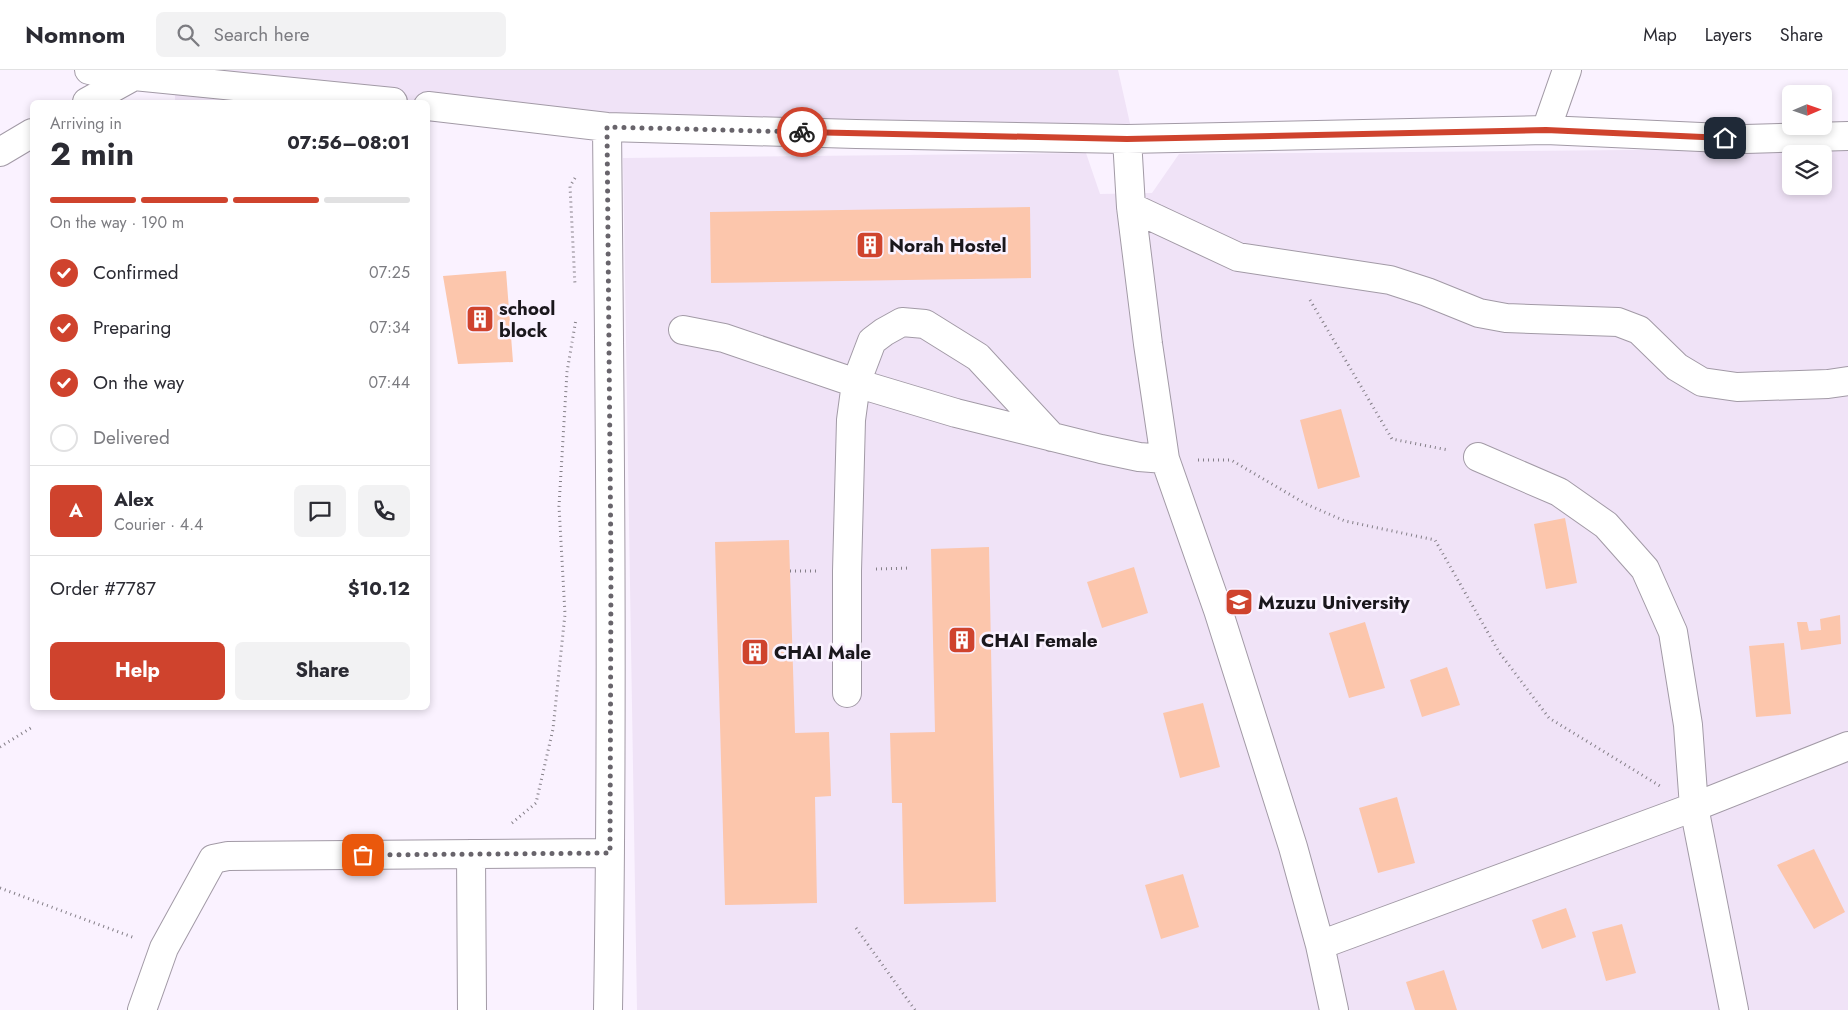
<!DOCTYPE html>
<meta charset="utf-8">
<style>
body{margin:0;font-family:Jost,sans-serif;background:#f2f2f3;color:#2b2b33;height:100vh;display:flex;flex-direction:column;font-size:19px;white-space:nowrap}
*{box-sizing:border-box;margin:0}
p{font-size:16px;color:#7c7c81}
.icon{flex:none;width:28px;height:28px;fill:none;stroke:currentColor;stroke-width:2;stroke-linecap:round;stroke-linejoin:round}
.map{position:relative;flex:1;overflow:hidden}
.drawer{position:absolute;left:30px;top:30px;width:400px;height:610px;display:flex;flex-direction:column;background:#fff;border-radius:8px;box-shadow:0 2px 8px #0003}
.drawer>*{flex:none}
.needle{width:32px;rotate:88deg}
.fabs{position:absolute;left:1782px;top:15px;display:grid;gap:10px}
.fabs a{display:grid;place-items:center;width:50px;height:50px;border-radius:8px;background:#fff;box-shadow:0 2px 8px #0003;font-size:25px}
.pin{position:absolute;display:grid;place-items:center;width:42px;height:42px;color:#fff;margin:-21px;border-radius:10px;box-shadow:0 2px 8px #0006}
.courier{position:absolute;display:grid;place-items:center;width:50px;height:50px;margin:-25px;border:4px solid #cf432d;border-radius:50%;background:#fff;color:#222;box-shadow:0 1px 6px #0007}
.head em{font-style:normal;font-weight:700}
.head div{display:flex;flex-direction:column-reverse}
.head{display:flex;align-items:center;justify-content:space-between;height:85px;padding:0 20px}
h1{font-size:32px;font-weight:700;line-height:38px}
.bar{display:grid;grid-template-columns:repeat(4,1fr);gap:8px 5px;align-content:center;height:60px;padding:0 20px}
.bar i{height:6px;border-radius:4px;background:#e1e1e2}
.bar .selected{background:#cf432d}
.bar p{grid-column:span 4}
.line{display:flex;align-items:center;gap:12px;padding:0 20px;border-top:1px solid #e1e1e2}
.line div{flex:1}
.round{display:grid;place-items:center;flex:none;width:52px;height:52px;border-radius:8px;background:#f2f2f3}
ol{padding:0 20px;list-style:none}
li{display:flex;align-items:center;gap:15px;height:55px}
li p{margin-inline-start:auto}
li .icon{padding:5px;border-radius:50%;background:#cf432d;color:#fff;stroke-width:4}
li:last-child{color:#7c7c81}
li i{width:28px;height:28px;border:2px solid #e1e1e2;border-radius:50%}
.button{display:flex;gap:10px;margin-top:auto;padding:10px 20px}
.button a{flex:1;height:58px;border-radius:8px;background:#cf432d;color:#fff;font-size:20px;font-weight:700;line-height:58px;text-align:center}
.button a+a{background:#f2f2f3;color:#2b2b33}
header{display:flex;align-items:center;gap:30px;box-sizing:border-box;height:70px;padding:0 25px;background:#fff;border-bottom:1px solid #e1e1e2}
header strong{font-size:24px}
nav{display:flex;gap:28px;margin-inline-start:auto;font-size:18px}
.search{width:350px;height:45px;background:#f2f2f3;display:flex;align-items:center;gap:12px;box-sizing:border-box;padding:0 18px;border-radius:8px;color:#7c7c81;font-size:19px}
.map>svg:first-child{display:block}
.built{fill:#f0e3f7;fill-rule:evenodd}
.building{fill:#fcc6ac}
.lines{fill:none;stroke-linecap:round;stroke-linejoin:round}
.minor-casing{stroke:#a29aa6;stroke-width:30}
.path{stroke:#847f87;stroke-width:3;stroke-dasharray:1 4;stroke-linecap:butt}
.minor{stroke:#fff;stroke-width:28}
.done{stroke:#68646b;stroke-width:5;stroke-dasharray:0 9}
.route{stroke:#cf432d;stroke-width:6}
.labels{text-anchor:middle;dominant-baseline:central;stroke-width:5;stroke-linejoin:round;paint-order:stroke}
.poi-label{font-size:19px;font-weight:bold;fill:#1a171c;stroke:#faf2ff;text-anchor:start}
</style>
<header>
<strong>Nomnom</strong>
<div class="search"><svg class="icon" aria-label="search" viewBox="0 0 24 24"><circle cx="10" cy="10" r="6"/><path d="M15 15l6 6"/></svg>Search here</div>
<nav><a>Map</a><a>Layers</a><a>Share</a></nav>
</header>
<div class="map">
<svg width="1848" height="940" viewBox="0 0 1848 940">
<rect width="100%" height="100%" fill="#faf2ff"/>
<!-- built -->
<path class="built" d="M175 0H1118L1131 58 428 52V32H175Z
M1848 78V940H637L623 88 1086 83 1100 124 1152 123 1179 84ZM1791 84H1824V116H1791Z"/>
<!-- building -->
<path class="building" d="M1030 137 1031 208 711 213 710 142Z
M506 201 513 292 458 294 443 206Z
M1341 339 1360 407 1318 419 1300 350Z
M1565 448 1577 513 1546 519 1534 454Z
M789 470 795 663 829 662 831 726 815 727 817 833 725 835 715 472Z
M989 477 996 832 904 834 902 733H892L890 663 935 662 931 479Z
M1134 497 1148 543 1102 558 1087 512Z
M1840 545 1841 574 1801 580 1797 552H1807L1809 561 1821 560 1820 549Z
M1365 552 1385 618 1349 628 1329 563Z
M1784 573 1791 644 1756 647 1749 576Z
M1447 597 1460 635 1422 647 1410 610Z
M1203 633 1220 697 1180 708 1163 643Z
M1397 727 1415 793 1378 803 1359 738Z
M1814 779 1845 842 1814 859 1777 795Z
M1183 804 1199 857 1161 869 1145 815Z
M1566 838 1576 867 1542 879 1532 850Z
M1622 854 1636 903 1606 911 1592 862Z
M1444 900 1457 940H1415L1406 912Z"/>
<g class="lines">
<defs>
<path id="minor" d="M89 0 134 6 393 32
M87 32 134 6V1
M428 36 607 57 856 64 1127 69 1546 60 1745 69 1848 66
M607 57C610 351 613 646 608 940
M1546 60 1567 0
M1127 69 1131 137 1148 274 1165 389 1218 540 1293 777 1320 875 1334 940
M0 82 32 63
M1131 137 1238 187 1390 210 1427 222 1479 243 1506 248 1618 252 1639 260 1677 297 1702 312 1737 317 1828 314 1848 311
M683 260 724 268 856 313 956 343 1101 379 1139 387 1165 389
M1478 387 1559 422 1606 455 1645 499 1673 562 1688 655 1694 737 1734 940
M847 623V501L851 350 856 313 872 271 884 262 902 252 925 254 978 287 1052 367
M471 784 472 940
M1320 875 1694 737 1848 676
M142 940 164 878 213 789 228 786 610 783"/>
</defs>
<!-- minor casing -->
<use href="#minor" class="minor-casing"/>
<!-- path -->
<path class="path" d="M575 108 570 116 575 215
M1310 230 1392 369 1448 380
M1198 390H1231L1306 434 1345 451 1435 470 1499 582 1549 648 1660 716
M876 499 911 498
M790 501H818
M0 677 34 656
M512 753 536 733 553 659 565 544 559 436 567 302 576 249
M0 818 135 868
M856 858 915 940"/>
<!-- minor -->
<use href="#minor" class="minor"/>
</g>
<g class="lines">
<!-- done -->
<path class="done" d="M363 785 610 783 611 498 607 57 802 62"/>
<!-- route -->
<path class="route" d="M802 62 1127 69 1546 60 1725 68"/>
</g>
<!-- icons -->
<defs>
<symbol id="building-square" viewBox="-11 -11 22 22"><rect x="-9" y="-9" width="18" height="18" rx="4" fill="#cf432d" stroke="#faf2ff"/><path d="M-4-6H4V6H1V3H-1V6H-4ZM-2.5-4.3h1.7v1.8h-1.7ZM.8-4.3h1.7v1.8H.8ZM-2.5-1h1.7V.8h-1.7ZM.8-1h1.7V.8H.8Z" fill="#fff"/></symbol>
<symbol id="university-square" viewBox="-11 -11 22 22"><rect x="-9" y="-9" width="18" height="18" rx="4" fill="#cf432d" stroke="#faf2ff"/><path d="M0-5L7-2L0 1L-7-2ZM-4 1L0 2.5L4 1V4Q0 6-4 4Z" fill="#fff"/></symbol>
</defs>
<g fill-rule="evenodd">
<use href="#building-square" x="854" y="159" width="32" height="32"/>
<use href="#building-square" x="464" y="233" width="32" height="32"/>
<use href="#university-square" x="1223" y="516" width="32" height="32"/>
<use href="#building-square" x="946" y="554" width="32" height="32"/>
<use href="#building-square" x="739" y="566" width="32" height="32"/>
</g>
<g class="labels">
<!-- poi labels -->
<g class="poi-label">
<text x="889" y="175">Norah Hostel</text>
<text x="499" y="238">school<tspan x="499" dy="22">block</tspan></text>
<text x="1258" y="532">Mzuzu University</text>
<text x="981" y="570">CHAI Female</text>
<text x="774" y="582">CHAI Male</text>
</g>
</g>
</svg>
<div class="fabs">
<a><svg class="needle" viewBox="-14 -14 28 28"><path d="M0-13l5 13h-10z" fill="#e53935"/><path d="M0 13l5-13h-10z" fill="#7c7c81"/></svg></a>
<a><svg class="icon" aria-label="layers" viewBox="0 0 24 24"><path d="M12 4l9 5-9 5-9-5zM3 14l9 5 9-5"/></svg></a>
</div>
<div class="pin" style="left:363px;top:785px;background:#ea580c"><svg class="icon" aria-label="bag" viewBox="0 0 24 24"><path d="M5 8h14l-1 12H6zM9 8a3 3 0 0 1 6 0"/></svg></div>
<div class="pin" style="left:1725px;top:68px;background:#1f2937"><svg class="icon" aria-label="home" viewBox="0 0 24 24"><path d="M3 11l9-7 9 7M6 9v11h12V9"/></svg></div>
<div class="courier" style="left:802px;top:62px"><svg class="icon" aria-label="bike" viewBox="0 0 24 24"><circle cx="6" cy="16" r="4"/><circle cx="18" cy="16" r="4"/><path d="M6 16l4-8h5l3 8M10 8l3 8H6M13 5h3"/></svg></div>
<section class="drawer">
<div class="head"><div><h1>2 min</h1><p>Arriving in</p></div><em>07:56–08:01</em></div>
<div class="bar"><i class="selected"></i><i class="selected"></i><i class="selected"></i><i></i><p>On the way · 190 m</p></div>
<ol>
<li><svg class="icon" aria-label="check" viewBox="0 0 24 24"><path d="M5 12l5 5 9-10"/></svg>Confirmed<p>07:25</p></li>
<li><svg class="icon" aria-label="check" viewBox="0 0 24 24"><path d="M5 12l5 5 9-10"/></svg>Preparing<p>07:34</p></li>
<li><svg class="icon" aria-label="check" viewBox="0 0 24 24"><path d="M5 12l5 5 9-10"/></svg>On the way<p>07:44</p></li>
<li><i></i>Delivered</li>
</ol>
<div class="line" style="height:90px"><b class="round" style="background:#cf432d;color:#fff">A</b><div><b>Alex</b><p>Courier · 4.4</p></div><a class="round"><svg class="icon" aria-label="chat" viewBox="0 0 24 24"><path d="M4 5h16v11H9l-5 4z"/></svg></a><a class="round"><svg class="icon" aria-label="phone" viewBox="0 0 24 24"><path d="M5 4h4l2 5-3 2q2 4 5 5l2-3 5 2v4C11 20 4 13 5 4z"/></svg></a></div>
<div class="line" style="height:65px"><div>Order #7787</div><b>$10.12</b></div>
<div class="button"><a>Help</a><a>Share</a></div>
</section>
</div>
